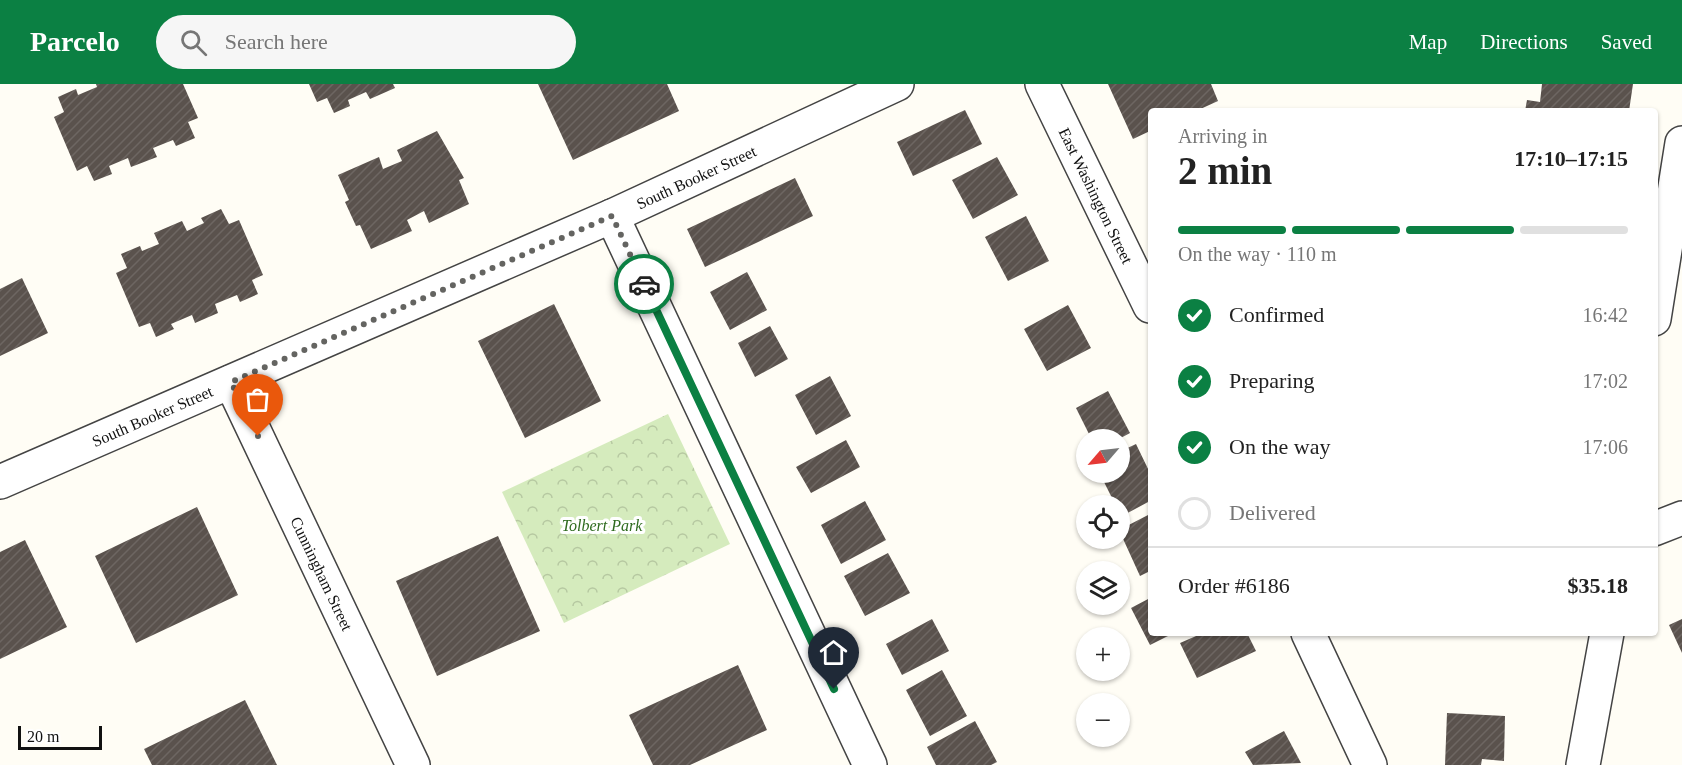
<!DOCTYPE html>
<meta charset="utf-8">
<style>
body{margin:0;font-family:Georgia,serif;background:#f6f6f6;color:#222;height:100vh;display:flex;flex-direction:column;font-size:22px;white-space:nowrap}
*{box-sizing:border-box;margin:0}
p{font-size:20px;color:#767676}
.icon{flex:none;width:33px;height:33px;fill:none;stroke:currentColor;stroke-width:2;stroke-linecap:round;stroke-linejoin:round}
.map{position:relative;flex:1;overflow:hidden}
.side{position:absolute;left:1148px;top:24px;width:510px;height:528px;display:flex;flex-direction:column;background:#fff;border-radius:6px;box-shadow:0 2px 4px #0004}
.side>*{flex:none}
.needle{width:39px;rotate:242deg}
.controls{position:absolute;left:1076px;top:345px;display:grid;gap:12px}
.controls a{display:grid;place-items:center;width:54px;height:54px;border-radius:50%;background:#fff;box-shadow:0 2px 4px #0004;font-size:30px}
.scale{position:absolute;left:18px;bottom:15px;width:84px;box-sizing:border-box;padding-left:6px;border:3px solid #111;border-top:0;font-size:16px;line-height:21px;white-space:nowrap;color:#111;-webkit-text-stroke:4px #fff;paint-order:stroke}
.pin{position:absolute;display:grid;place-items:center;width:51px;height:51px;color:#fff;margin:-62px -26px;border-radius:50% 50% 50% 0;rotate:-45deg;box-shadow:0 0 6px #0007}
.pin .icon{rotate:45deg}
.courier{position:absolute;display:grid;place-items:center;width:60px;height:60px;margin:-30px;border:4px solid #0b8043;border-radius:50%;background:#fff;color:#222;box-shadow:0 2px 8px #0007}
.head em{font-style:normal;font-weight:700}
.head div{display:flex;flex-direction:column-reverse}
.head{display:flex;align-items:center;justify-content:space-between;height:102px;padding:0 30px}
h1{font-size:39px;font-weight:700;line-height:45px}
.bar{display:grid;grid-template-columns:repeat(4,1fr);gap:9px 6px;align-content:center;height:72px;padding:0 30px}
.bar i{height:8px;border-radius:4px;background:#e0e0e0}
.bar .on{background:#0b8043}
.bar p{grid-column:span 4}
.line{display:flex;align-items:center;gap:15px;padding:0 30px;border-top:2px solid #e0e0e0}
.line div{flex:1}
ol{padding:0 30px;list-style:none}
li{display:flex;align-items:center;gap:18px;height:66px}
li p{margin-inline-start:auto}
li .icon{padding:6px;border-radius:50%;background:#0b8043;color:#fff;stroke-width:4}
li:last-child{color:#767676}
li i{width:33px;height:33px;border:3px solid #e0e0e0;border-radius:50%}
header{display:flex;align-items:center;gap:36px;box-sizing:border-box;height:84px;padding:0 30px;background:#0b8043;color:#fff}
header strong{font-size:28px}
nav{display:flex;gap:33px;margin-inline-start:auto;font-size:21px}
.search{width:420px;height:54px;background:#f6f6f6;display:flex;align-items:center;gap:15px;box-sizing:border-box;padding:0 21px;border-radius:33px;color:#767676;font-size:22px}
.map>svg:first-child{display:block}
.park{fill:url(#park-crowns)}
.building{fill:url(#building-hatch)}
.lines{fill:none;stroke-linecap:round;stroke-linejoin:round}
.minor-casing{stroke:#444;stroke-width:36}
.minor{stroke:#fff;stroke-width:33}
.done{stroke:#646461;stroke-width:6;stroke-dasharray:0 10.8}
.route{stroke:#0b8043;stroke-width:8}
.labels{text-anchor:middle;dominant-baseline:central;stroke-width:6;stroke-linejoin:round;paint-order:stroke}
.street-label{font-size:16px;fill:#111;stroke:#fff}
.park-label{font-size:16px;font-style:italic;fill:#2f6b1f;stroke:#fff}
</style>
<header>
<strong>Parcelo</strong>
<div class="search"><svg class="icon" aria-label="search" viewBox="0 0 24 24"><circle cx="10" cy="10" r="6"/><path d="M15 15l6 6"/></svg>Search here</div>
<nav><a>Map</a><a>Directions</a><a>Saved</a></nav>
</header>
<div class="map">
<svg width="1682" height="681" viewBox="0 0 1682 681">
<defs>
<pattern id="park-crowns" width="20" height="18" patternUnits="userSpaceOnUse" patternTransform="scale(1.5)"><rect width="20" height="18" fill="#d5ebbd"/><path d="M2 6a3 3 0 1 1 6 0M12 15a3 3 0 1 1 6 0" fill="none" stroke="#b6c8a1"/></pattern>
<pattern id="building-hatch" width="6" height="6" patternUnits="userSpaceOnUse" patternTransform="scale(1.5)"><rect width="6" height="6" fill="#5a524d"/><path d="M-1 1l2-2M0 6l6-6M5 7l2-2" fill="none" stroke="#6d6662"/></pattern>
</defs>
<rect width="100%" height="100%" fill="#fffdf5"/>
<!-- park -->
<path class="park" d="M668 330 730 460 564 539 502 408Z"/>
<!-- building -->
<path class="building" d="M96 0H183L198 34 188 38 195 54 176 62 173 56 153 64 157 73 131 83 128 74 109 82 112 90 94 97 87 82 77 87 54 33 64 28 58 13 76 5 78 11 97 3Z
M309 0H393L395 4 370 15 366 8 348 16 350 22 334 29 327 14 317 18Z
M538 0H667L679 27 573 76Z
M1108 0H1211L1218 17 1196 27H1150V47L1133 55Z
M1542 0H1633L1629 27H1525L1527 16 1540 18Z
M965 26 982 60 913 92 897 58Z
M437 47 464 94 459 96 469 120 429 139 424 127 407 136 412 147 371 165 360 141 356 142 345 118 349 116 338 91 379 73 383 85 402 77 397 66Z
M997 73 1018 111 973 135 952 96Z
M795 94 813 132 705 183 687 145Z
M221 125 229 140 239 136 263 191 252 196 258 210 240 218 237 211 215 220 218 229 195 239 192 231 171 240 174 245 156 253 150 239 139 243 116 189 127 184 121 170 140 162 142 167 159 160 154 149 182 137 187 147 204 139 201 134Z
M1026 132 1049 177 1008 197 985 153Z
M747 188 767 226 730 246 710 208Z
M22 194 48 249 0 272V205Z
M554 220 601 317 525 354 478 257Z
M1068 221 1091 264 1047 287 1024 245Z
M770 242 788 275 755 293 738 259Z
M830 292 851 332 816 351 795 311Z
M1108 307 1130 349 1117 356H1092L1076 324Z
M846 356 860 383 811 409 796 383Z
M1136 360 1150 389V417L1122 432 1119 422H1116L1099 388H1119V368Z
M865 417 886 456 841 480 821 441Z
M197 423 238 511 136 559 95 472Z
M1150 430V487L1140 492 1119 446Z
M498 452 540 547 437 592 396 497Z
M25 456 67 543 0 575V468Z
M888 469 910 509 865 532 844 492Z
M1150 514V549H1174L1150 561 1131 524Z
M932 535 949 567 902 591 886 560Z
M1682 535V569L1669 541Z
M1203 549H1247L1256 567 1197 594 1180 559Z
M738 581 767 646 690 681H653L629 631Z
M942 586 967 632 930 652 906 606Z
M245 616 277 681H152L144 665Z
M1447 629 1505 632 1504 677 1482 675 1481 681H1445Z
M975 637 997 678 991 681H936L927 663Z
M1284 647 1301 679 1253 681 1245 668Z"/>
<g class="lines">
<defs>
<g id="minor">
<path id="s1" d="M1042 0 1150 222"/>
<path d="M612 132 870 681"/>
<path d="M1654 235 1682 59"/>
<path id="s2" d="M231 298 413 681"/>
<path id="s3" d="M0 398 612 132 897 0"/>
<path d="M1654 445 1682 434"/>
<path d="M1308 549 1370 681"/>
<path d="M1583 681 1607 549"/>
</g>
</defs>
<!-- minor casing -->
<use href="#minor" class="minor-casing"/>
<!-- minor -->
<use href="#minor" class="minor"/>
</g>
<g class="lines">
<!-- done -->
<path class="done" d="M258 352 231 298 612 132 644 200"/>
<!-- route -->
<path class="route" d="M644 200 834 605"/>
</g>
<g class="labels">
<!-- street labels -->
<g class="street-label">
<text stroke="none"><textPath href="#s3" startOffset="760">South Booker Street</textPath></text>
<text stroke="none"><textPath href="#s1" startOffset="124">East Washington Street</textPath></text>
<text stroke="none"><textPath href="#s3" startOffset="166">South Booker Street</textPath></text>
<text stroke="none"><textPath href="#s2" startOffset="212">Cunningham Street</textPath></text>
</g>
<!-- park labels -->
<g class="park-label">
<text x="602" y="441">Tolbert Park</text>
</g>
</g>
</svg>
<div class="controls">
<a><svg class="needle" viewBox="-14 -14 28 28"><path d="M0-13l5 13h-10z" fill="#e53935"/><path d="M0 13l5-13h-10z" fill="#767676"/></svg></a>
<a><svg class="icon" aria-label="locate" viewBox="0 0 24 24"><circle cx="12" cy="12" r="6"/><path d="M12 2v4M12 18v4M2 12h4M18 12h4"/></svg></a>
<a><svg class="icon" aria-label="layers" viewBox="0 0 24 24"><path d="M12 4l9 5-9 5-9-5zM3 14l9 5 9-5"/></svg></a>
<a>+</a>
<a>−</a>
</div>
<div class="scale">20 m</div>
<div class="pin" style="left:258px;top:352px;background:#ea580c"><svg class="icon" aria-label="bag" viewBox="0 0 24 24"><path d="M5 8h14l-1 12H6zM9 8a3 3 0 0 1 6 0"/></svg></div>
<div class="pin" style="left:834px;top:605px;background:#1f2937"><svg class="icon" aria-label="home" viewBox="0 0 24 24"><path d="M3 11l9-7 9 7M6 9v11h12V9"/></svg></div>
<div class="courier" style="left:644px;top:200px"><svg class="icon" aria-label="car" viewBox="0 0 24 24"><path d="M5 17H2v-5l4-1 3-4h7l3 4 3 1v5h-3M9 17h6M6 11h13"/><circle cx="7" cy="17" r="2"/><circle cx="17" cy="17" r="2"/></svg></div>
<section class="side">
<div class="head"><div><h1>2 min</h1><p>Arriving in</p></div><em>17:10–17:15</em></div>
<div class="bar"><i class="on"></i><i class="on"></i><i class="on"></i><i></i><p>On the way · 110 m</p></div>
<ol>
<li><svg class="icon" aria-label="check" viewBox="0 0 24 24"><path d="M5 12l5 5 9-10"/></svg>Confirmed<p>16:42</p></li>
<li><svg class="icon" aria-label="check" viewBox="0 0 24 24"><path d="M5 12l5 5 9-10"/></svg>Preparing<p>17:02</p></li>
<li><svg class="icon" aria-label="check" viewBox="0 0 24 24"><path d="M5 12l5 5 9-10"/></svg>On the way<p>17:06</p></li>
<li><i></i>Delivered</li>
</ol>
<div class="line" style="height:78px"><div>Order #6186</div><b>$35.18</b></div>
</section>
</div>
